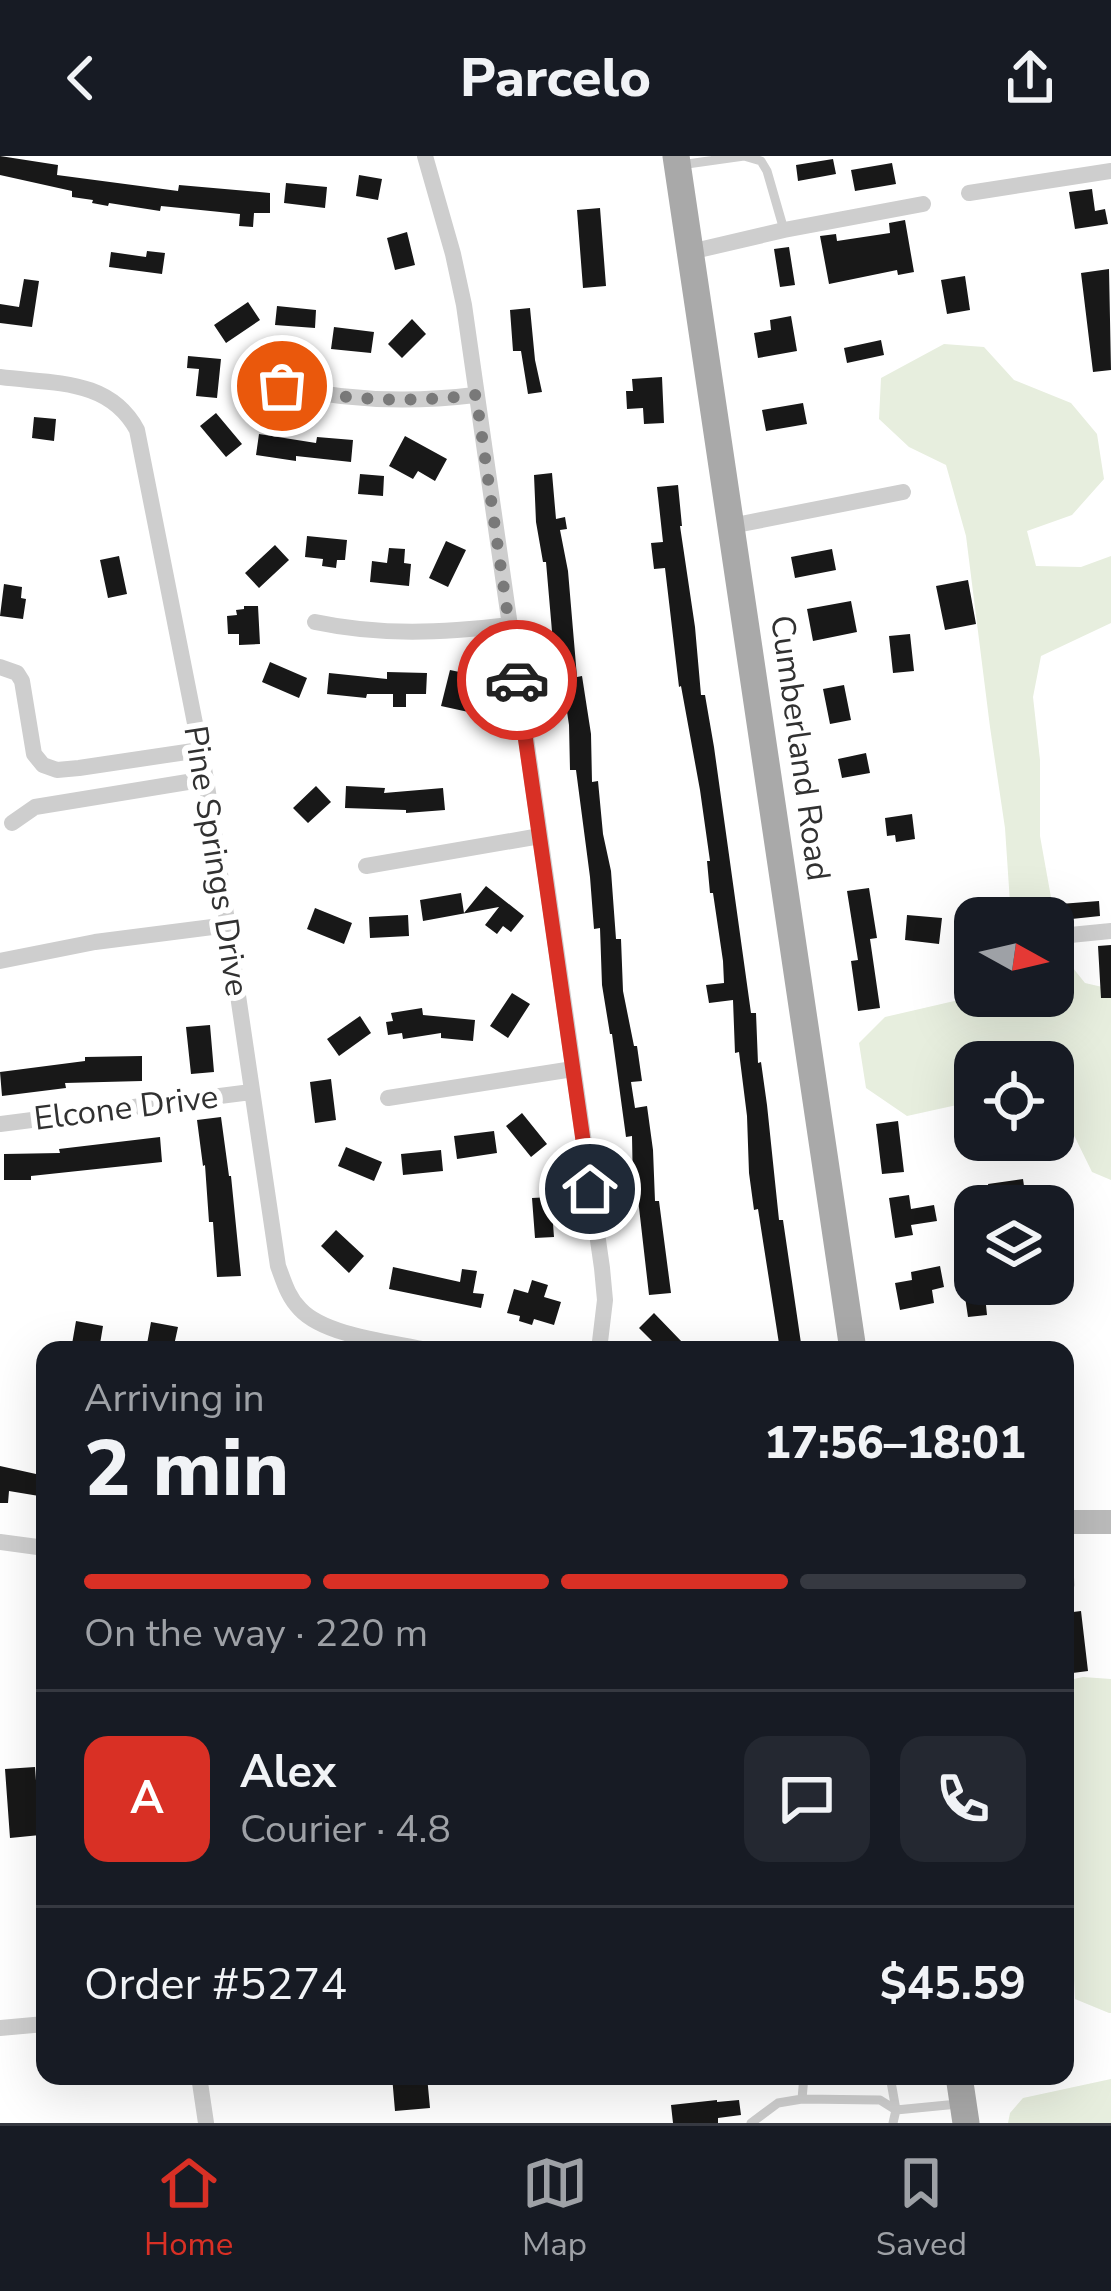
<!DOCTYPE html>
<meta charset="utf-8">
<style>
body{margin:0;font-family:"Nunito Sans",sans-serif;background:#242831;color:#f1f3f6;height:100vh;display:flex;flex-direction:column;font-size:45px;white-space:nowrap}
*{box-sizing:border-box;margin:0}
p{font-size:39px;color:#9ea1a6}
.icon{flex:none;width:66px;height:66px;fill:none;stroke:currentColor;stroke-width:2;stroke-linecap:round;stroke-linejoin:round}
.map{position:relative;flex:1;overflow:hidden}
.panel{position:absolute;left:36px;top:1185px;width:1038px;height:744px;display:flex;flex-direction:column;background:#171b24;border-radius:24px;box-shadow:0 12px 48px #0002}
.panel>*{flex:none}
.needle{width:78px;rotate:98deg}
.tools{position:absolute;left:954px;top:741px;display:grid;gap:24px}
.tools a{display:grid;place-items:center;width:120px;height:120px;border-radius:24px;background:#171b24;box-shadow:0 12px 48px #0002;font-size:60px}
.pin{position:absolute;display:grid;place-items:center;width:102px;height:102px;color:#fff;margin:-51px;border:6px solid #fff;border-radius:50%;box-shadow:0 3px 12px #0007}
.courier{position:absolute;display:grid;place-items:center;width:120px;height:120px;margin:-60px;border:9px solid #d93025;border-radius:50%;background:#fff;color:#222;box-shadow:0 3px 15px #0007}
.headline em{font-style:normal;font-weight:800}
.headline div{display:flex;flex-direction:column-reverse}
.headline{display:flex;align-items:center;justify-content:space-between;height:204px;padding:0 48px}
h1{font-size:78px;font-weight:800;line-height:90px}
.bar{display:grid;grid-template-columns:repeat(4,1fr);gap:18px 12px;align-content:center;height:144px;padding:0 48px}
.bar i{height:15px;border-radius:9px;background:#363941}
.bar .active{background:#d93025}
.bar p{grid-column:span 4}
.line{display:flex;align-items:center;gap:30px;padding:0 48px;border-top:3px solid #363941}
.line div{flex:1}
.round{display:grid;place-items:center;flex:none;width:126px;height:126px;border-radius:24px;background:#242831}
header{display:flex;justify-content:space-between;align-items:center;height:156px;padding:0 48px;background:#171b24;font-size:54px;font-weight:800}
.dock{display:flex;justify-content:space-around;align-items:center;height:168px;border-top:3px solid #363941;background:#171b24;font-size:33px;color:#9ea1a6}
.dock a{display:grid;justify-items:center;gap:6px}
.dock .active{color:#d93025}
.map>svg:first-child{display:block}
.green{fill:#e7eede}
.building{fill:#181818}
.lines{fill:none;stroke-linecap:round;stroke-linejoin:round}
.lane{stroke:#cecece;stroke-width:9}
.street{stroke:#cecece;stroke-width:16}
.secondary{stroke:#bbb;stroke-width:24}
.primary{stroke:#a9a9a9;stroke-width:27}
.done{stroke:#797979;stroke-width:12;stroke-dasharray:0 21.6}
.route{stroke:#d93025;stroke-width:15}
.labels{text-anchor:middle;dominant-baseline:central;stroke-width:12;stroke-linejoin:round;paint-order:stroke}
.street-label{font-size:33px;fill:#313131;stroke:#fff}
</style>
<header><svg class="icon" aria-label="back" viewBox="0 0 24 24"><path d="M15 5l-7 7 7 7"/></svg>Parcelo<svg class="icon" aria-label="share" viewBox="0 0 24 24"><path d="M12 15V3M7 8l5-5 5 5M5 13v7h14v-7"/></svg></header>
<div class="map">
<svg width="1111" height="1967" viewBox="0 0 1111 1967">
<rect width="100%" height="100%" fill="#fff"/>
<!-- green -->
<path class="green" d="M944 188 984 191 1014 224 1071 247 1097 278 1104 323 1072 359 1027 375 1036 410 1081 411 1111 400V467L1041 500 1033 541 1040 604V680L1061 797 1085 827 1111 833V1024L1092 1016 1067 965 1053 956V906H975V945L907 960 866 932 859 887 885 861 976 840H1053V762H1011L1005 672 990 571 966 380 946 309 909 291 879 263 881 222Z
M1083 1521 1111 1523V1857H1109L1075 1843 1073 1805 1065 1786V1525Z
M1111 1923V1967H1008L1010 1957 1023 1942Z"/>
<!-- building -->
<path class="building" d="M0 0 58 9 57 19 178 35 179 29 270 37V57H254L253 71 239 70 240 58 161 50 160 55 109 47 108 50 92 47 93 44 72 41V35L0 19Z
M833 3 836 18 798 25 796 9Z
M892 7 896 28 855 35 851 14Z
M359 19 382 23 378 44 356 40Z
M286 27 327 31 325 52 284 47Z
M1092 33 1095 55 1105 53 1108 68 1075 73 1069 36Z
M600 52 606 130 583 132 577 54Z
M905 64 914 116 898 119 897 114 829 128 820 80 836 78 837 85 890 77 889 67Z
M407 76 415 109 395 114 387 82Z
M789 91 795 129 780 131 774 93Z
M147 95 165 97 162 118 109 111 111 96 146 101Z
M1109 113 1111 214 1093 216 1081 117Z
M965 120 970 154 947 158 941 124Z
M24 123 39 125 32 171 0 167V148L19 151Z
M248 146 260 164 226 187 214 169Z
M277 150 316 154 315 172 275 169Z
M530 152 535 204 542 236 528 238 521 195H513L510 154Z
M791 160 797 195 758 202 754 177 771 174 770 164Z
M412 163 426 178 402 202 388 188Z
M334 171 374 176 371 197 331 193Z
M881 184 884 199 847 207 844 192Z
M188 200 221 203 217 242 196 240 199 213 187 212Z
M662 221 664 267 644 268 643 252 627 253 626 235H633L632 223Z
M803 247 807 268 766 275 762 254Z
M216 257 242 288 226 301 200 270Z
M34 261 56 263 54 285 32 282Z
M259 278 316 287 317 281 353 284 351 306 296 300V305L256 299Z
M405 280 447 303 435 325 418 315 413 323 389 310Z
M552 317 556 363 565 361 567 373 560 374 568 415 577 521 582 520 591 578 592 626 598 625 603 678 611 715 616 783H621L623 835 634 890H637L642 925 631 926 635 952 647 950 653 994 655 1045H659L671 1137 649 1139 637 1034H633L632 980 626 981 612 878H610L602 829 600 772 594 773 590 721 576 614H570L569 569 560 509 555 510 546 406H543L536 366 534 319Z
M360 318 384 320 383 340 358 338Z
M678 329 682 370H680L695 471 701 539H705L714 591 751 857H756L758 907 761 906 767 949 779 1064H783L802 1194H780L758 1053 754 1054 749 1017 747 960 739 896 735 897 733 844 709 847 706 829 724 827 723 805 713 737H710L707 705H710L700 634 681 530 679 531 665 412 654 413 651 387 663 386 657 331Z
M307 380 347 384 345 404H337L336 412 322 410 323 403 305 401Z
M446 385 466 394 448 431 429 422Z
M275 389 289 404 259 432 245 417Z
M389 392 405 393 404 407 411 408 409 430 370 426 372 405 387 407Z
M832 393 836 414 795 422 791 401Z
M119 400 127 438 108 442 100 404Z
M968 424 976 468 945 474 936 430Z
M4 428 22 431 21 442 26 443 23 463 0 460Z
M851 445 857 476 813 485 807 453Z
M244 450H258L260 488 239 489V478H228L227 460 237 459 236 454 244 453Z
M910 478 914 515 893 517 889 480Z
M270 506 307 522 299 542 262 526Z
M450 514 469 518 467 528 479 531 473 557 441 550Z
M387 516 427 517 426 538H406V551H393V538H367L366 542 327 538 329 517 387 523Z
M844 529 851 564 830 568 823 533Z
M866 597 870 617 842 622 838 603Z
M316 630 331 646 308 667 293 652Z
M346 630 385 632 384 637 443 632 445 654 406 657V654L345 652Z
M912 658 915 683 896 686 895 679 887 680 885 662Z
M486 730 524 760 511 776 503 770 497 778 485 769 499 751 423 765 420 744 461 737 464 757Z
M869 732 877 782 870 783 880 852 858 855 851 805 858 804 847 735Z
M1099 745 1100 760 1062 764 1060 748Z
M315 752 352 767 344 788 307 773Z
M408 759 409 780 370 782 369 761Z
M907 759 942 762 939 788 905 784Z
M1111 789V842H1101L1098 790Z
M512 837 530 848 508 882 490 870Z
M422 852 423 859 475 864 473 885 441 882V877L403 883 402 877 388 879 386 866 393 865 391 857Z
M360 860 371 877 339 900 327 883Z
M210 869 214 916 191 918 186 871Z
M142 900V925L65 927 66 932 2 940 0 916 85 905V901Z
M331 923 336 964 315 967 310 926Z
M522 957 547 988 531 1001 506 970Z
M221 961 229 1020H231L241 1120 217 1121 213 1066H209L205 1009 203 1010 197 964Z
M898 965 904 1016 882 1018 876 968Z
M494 975 497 997 457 1003 454 980Z
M160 981 162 1006 31 1020V1024H4V998L60 997 59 993Z
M346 991 382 1006 374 1025 338 1010Z
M441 994 443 1015 403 1019 401 998Z
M1023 1023 1027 1050H992L988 1028Z
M909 1039 911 1053 934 1049 937 1065 911 1069 913 1079 895 1082 889 1042Z
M551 1041 554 1081 535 1082 532 1042Z
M336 1074 364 1100 349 1117 321 1090Z
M940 1110 944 1131 932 1134 934 1147 900 1154 895 1127 912 1124 911 1116Z
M393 1111 460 1126 462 1113 477 1115 473 1137 484 1138 481 1152 389 1133Z
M532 1124 548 1129 544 1141 561 1146 554 1169 534 1163 532 1169 519 1165 520 1160 507 1157 514 1133 528 1137Z
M994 1128H1008L1010 1146 986 1149 987 1159 968 1161 965 1141 982 1139 980 1130Z
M654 1157 682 1186 674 1194H661L639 1172Z
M76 1165 103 1170 99 1194H71Z
M151 1166 178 1171 173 1194 147 1188Z
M0 1310 45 1320V1341L9 1335 8 1347H0Z
M1081 1455 1088 1515 1065 1518V1457Z
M35 1611 40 1679 10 1682 5 1613Z
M392 1920H427L430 1952 395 1955Z
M717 1944V1946L739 1944 741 1959 718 1962V1967H673L671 1949Z"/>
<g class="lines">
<!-- lane -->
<path class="lane" d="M680 9 744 0 761 5 767 15 784 74
M1065 1429H1070L1066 1366
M890 1920 896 1954 958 1948
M802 1943 880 1944 896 1954 893 1967
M751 1967 778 1947 802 1943 804 1920"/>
<!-- street -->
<path class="street" d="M425 0 453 98 464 149 602 1112 605 1144 599 1194
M969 37 1111 15
M690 96 784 74 923 48
M0 221C53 228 109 222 137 274L206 623 278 1110C284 1126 288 1141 300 1153 325 1180 391 1186 427 1194
M282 230C347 245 409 247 475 239
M731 370 903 336
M315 466C381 480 443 477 510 469
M0 511 17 517 22 525 34 598 43 609 57 614 79 612 200 594
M12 667 35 651 206 623
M366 710 540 680
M1060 780 1111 775
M0 805 95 786 228 769
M388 942 573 913
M0 968 251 936
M0 1386 45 1392
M0 1872 45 1868
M199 1920 206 1967"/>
<!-- secondary -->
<path class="secondary" d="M1065 1366H1111"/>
<!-- primary -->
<path class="primary" d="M676 0 853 1194
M959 1920 966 1967"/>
</g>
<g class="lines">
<!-- done -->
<path class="done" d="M282 230C347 245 409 247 476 239L517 524"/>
<!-- route -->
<path class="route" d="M517 524 590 1033"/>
</g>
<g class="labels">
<!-- street labels -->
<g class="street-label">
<text transform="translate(800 592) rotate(82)">Cumberland Road</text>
<text transform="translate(216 705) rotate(81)">Pine Springs Drive</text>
<text transform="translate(126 952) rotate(-7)">Elcone Drive</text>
</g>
</g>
</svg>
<div class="tools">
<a><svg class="needle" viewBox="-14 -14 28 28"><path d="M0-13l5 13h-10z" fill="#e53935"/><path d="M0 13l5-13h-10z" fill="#9ea1a6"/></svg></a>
<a><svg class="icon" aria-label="locate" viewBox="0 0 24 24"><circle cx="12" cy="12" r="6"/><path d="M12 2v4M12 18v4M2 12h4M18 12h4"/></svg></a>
<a><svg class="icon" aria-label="layers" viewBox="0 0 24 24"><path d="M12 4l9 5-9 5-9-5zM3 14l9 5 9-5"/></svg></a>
</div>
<div class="pin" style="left:282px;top:230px;background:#ea580c"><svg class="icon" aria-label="bag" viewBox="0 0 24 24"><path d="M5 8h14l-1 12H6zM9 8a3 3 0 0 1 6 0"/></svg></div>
<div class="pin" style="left:590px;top:1033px;background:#1f2937"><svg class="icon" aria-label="home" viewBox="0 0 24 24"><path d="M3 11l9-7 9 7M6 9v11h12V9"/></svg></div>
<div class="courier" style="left:517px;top:524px"><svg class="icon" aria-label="car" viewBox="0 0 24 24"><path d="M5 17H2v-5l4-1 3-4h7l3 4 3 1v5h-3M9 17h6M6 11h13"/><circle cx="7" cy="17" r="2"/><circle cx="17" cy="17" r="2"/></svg></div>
<section class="panel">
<div class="headline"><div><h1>2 min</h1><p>Arriving in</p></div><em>17:56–18:01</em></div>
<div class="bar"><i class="active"></i><i class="active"></i><i class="active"></i><i></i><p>On the way · 220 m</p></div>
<div class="line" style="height:216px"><b class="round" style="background:#d93025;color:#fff">A</b><div><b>Alex</b><p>Courier · 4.8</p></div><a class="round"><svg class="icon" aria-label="chat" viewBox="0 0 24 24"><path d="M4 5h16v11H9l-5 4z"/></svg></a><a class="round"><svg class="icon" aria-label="phone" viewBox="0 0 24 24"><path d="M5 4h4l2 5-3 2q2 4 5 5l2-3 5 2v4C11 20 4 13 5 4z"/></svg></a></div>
<div class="line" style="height:156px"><div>Order #5274</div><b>$45.59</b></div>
</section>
</div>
<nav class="dock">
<a class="active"><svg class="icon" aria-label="home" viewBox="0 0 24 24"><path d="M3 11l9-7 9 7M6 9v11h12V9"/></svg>Home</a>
<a><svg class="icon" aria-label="map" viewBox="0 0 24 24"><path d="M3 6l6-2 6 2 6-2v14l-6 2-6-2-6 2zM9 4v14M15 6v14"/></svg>Map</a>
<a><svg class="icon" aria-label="saved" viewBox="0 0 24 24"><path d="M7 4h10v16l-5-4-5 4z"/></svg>Saved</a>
</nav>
